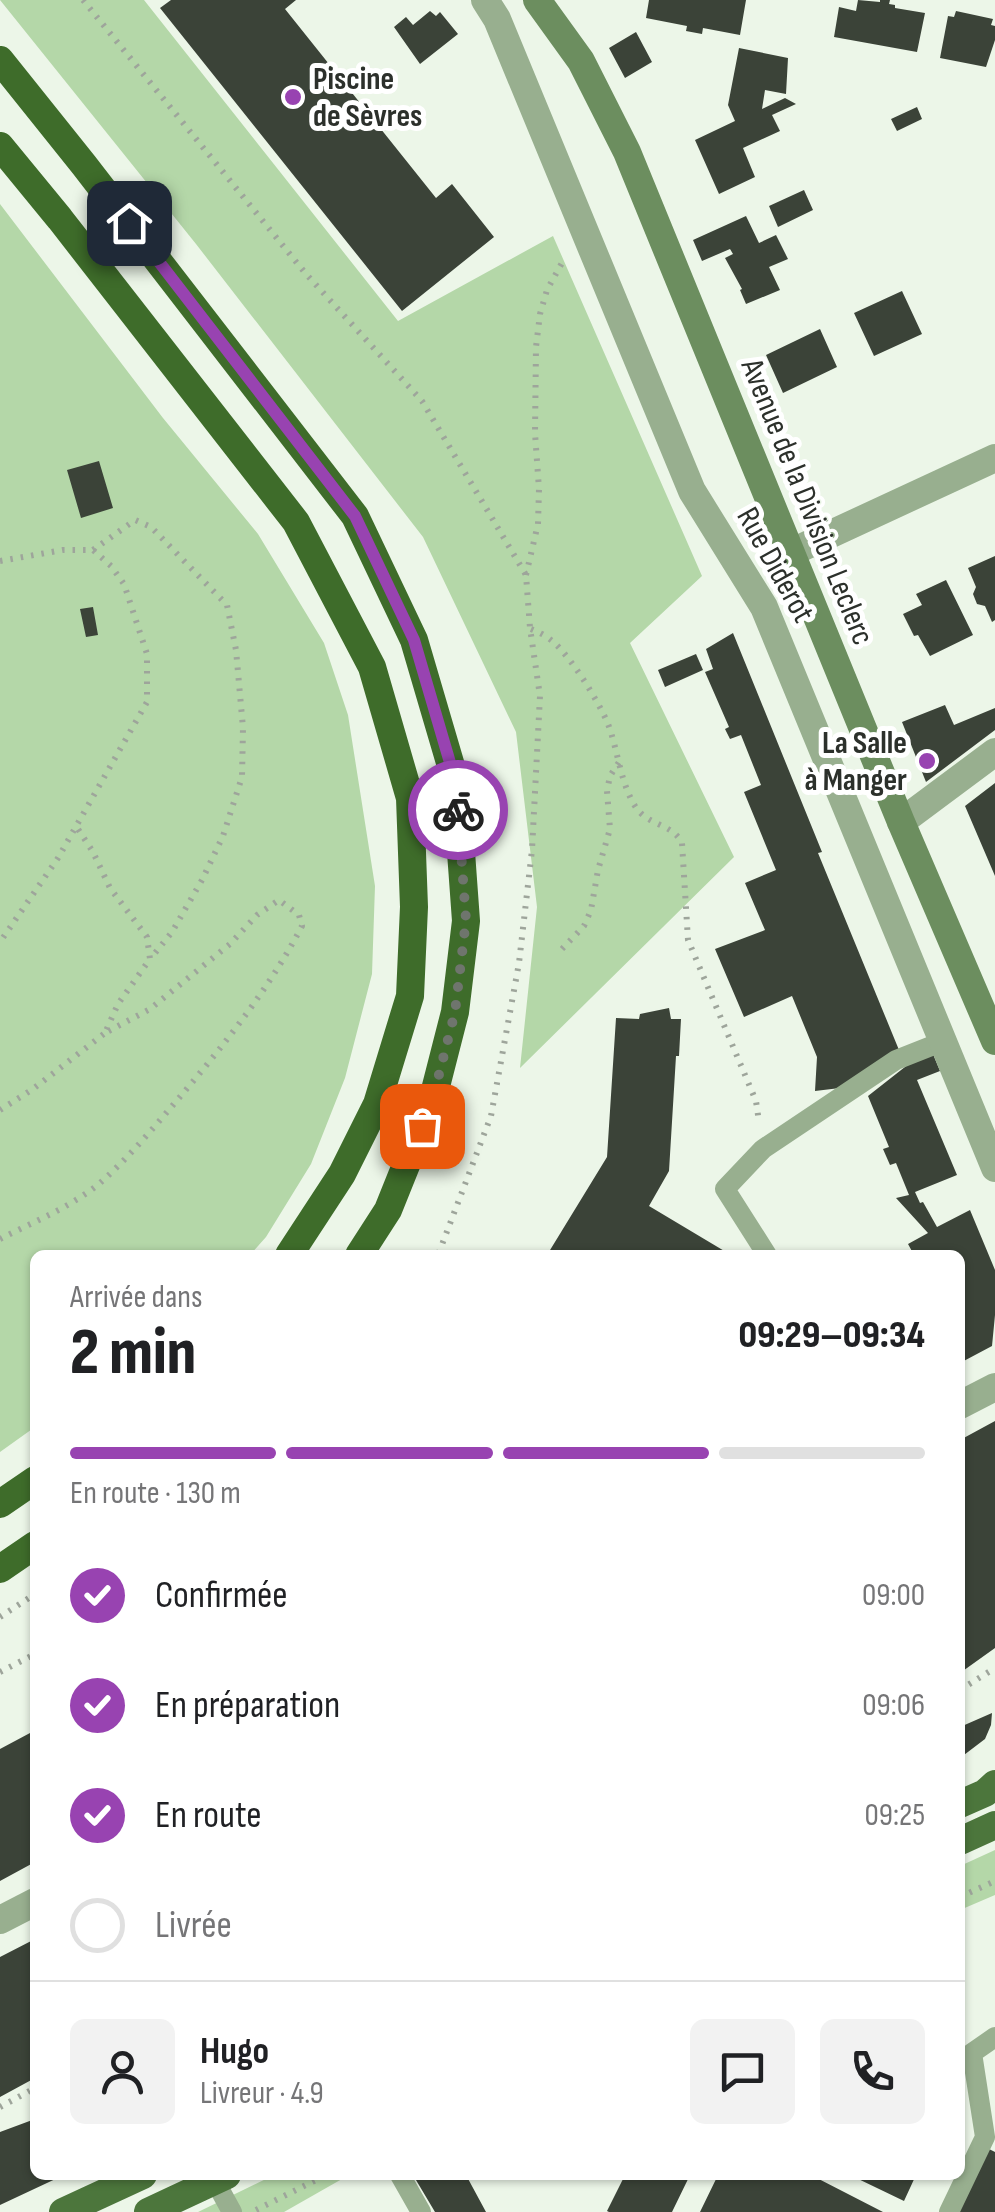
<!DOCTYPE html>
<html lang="fr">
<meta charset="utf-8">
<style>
body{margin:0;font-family:"Sofia Sans Condensed",sans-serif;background:#f2f2f2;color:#202124;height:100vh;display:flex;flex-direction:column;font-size:38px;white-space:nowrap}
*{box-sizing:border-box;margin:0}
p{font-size:32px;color:#757577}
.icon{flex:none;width:55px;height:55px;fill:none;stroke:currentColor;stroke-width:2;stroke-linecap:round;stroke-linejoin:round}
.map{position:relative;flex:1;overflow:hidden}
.drawer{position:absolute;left:30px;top:1250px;width:935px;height:930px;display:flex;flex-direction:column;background:#fff;border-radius:15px;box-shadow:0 2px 8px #0004}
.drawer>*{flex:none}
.pin{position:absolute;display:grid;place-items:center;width:85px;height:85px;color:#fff;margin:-42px;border-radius:20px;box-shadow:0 5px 15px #0006}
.courier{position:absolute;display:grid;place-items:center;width:100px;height:100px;margin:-50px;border:8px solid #9843b1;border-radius:50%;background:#fff;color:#222;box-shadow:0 2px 12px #0007}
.overview em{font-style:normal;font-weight:800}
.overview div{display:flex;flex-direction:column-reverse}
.overview{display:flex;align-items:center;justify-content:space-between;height:170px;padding:0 40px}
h1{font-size:65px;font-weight:800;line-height:75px}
.bar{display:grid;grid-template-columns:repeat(4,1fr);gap:15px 10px;align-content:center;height:120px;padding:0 40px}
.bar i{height:12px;border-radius:8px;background:#e0e0e0}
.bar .current{background:#9843b1}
.bar p{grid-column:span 4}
.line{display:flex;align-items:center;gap:25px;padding:0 40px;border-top:2px solid #e0e0e0}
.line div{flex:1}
.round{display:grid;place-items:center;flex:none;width:105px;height:105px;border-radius:15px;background:#f2f2f2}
ol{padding:0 40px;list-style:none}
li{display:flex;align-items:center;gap:30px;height:110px}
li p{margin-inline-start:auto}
li .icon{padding:10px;border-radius:50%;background:#9843b1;color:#fff;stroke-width:4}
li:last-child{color:#757577}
li i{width:55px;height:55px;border:5px solid #e0e0e0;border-radius:50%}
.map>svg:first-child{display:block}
.green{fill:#b4d7a8}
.building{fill:#3b4338}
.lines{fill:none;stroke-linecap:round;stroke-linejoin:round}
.path{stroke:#9ea59b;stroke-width:6;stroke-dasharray:2.5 8;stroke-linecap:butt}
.service{stroke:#98af8f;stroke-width:20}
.minor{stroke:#98af8f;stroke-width:28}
.secondary{stroke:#6c8e5f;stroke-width:28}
.primary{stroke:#4c763c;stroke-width:28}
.trunk{stroke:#3e6c2a;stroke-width:28}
.done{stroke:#6f756d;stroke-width:10;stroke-dasharray:0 18}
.route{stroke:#9843b1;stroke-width:12}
.poi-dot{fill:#9843b1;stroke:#fff;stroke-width:4}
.labels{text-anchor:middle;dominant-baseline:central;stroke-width:10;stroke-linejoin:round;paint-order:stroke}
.poi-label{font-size:32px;font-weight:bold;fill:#2c302b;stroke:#fff;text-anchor:start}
.street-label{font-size:32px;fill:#2c302b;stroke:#fff}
</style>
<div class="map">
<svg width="995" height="2212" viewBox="0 0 995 2212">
<rect width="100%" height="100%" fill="#ecf6e8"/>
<!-- green -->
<path class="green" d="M0 0H144L398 321 553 236 702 576 630 643 734 857 520 1068 537 907 516 732 423 537 196 244Z
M0 204 163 418 258 534 324 643 348 715 375 886 372 974 345 1078 311 1164 266 1237 250 1255H35V1427L0 1452Z
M995 1850V1895L960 1910V1866Z
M274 2175H349L284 2212H198Z"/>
<!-- building -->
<path class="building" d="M171 0H296L285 9 436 198 452 184 494 237 402 311 160 8Z
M649 0H746L740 35 703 28 702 34 686 31 687 26 646 18Z
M858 0 880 2V0H890L889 4 895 5V8L925 13 917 52 834 37 839 7 856 11Z
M430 11 436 16 440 12 458 34 420 64 394 27 406 17 413 25Z
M956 11 993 19 991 25 995 26V40L986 67 940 58 948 16 954 17Z
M636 32 652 62 625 78 609 48Z
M739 48 788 58 786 94 765 90 762 109 785 98 796 104 772 115 780 131 743 148 755 177 719 194 695 140 735 121 728 105Z
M917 107 922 119 897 131 891 119Z
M804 190 813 210 778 227 769 206Z
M746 216 759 243 776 235 788 259 769 267 780 290 746 304 740 290 742 289 725 258 733 254 730 249 702 261 693 240Z
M902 291 922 334 874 356 854 313Z
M820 329 837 367 783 393 766 355Z
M99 461 113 508 81 518 67 470Z
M995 556V620L992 622 985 606 977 604 973 594 976 587 968 568Z
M946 580 973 635 930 656 918 635 914 636 903 614 922 605 916 594Z
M93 607 98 635 86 637 80 609Z
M733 633 822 852 818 853 899 1050 840 1088 815 1091 817 1057 792 996 744 1017 715 949 765 930 745 883 776 870 744 792 761 785 741 735 730 739 725 729 729 727 705 672 713 669 706 649Z
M696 654 703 670 665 687 658 670Z
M945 705 954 725 995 708V730L926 782 902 722Z
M995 783V876L965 806Z
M669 1008 671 1019H681L679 1056H676L669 1171 649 1206 731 1255H547L607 1157 616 1018 639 1019 640 1014Z
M933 1054 940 1071 917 1080 957 1175 915 1192 920 1203 923 1202 937 1227 970 1210 995 1270V1315L992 1346 960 1363V1255H914L908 1244 928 1233 896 1198 909 1195 896 1163 890 1165 883 1149 889 1147 868 1096 910 1063Z
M995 1421V1648L960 1673V1440Z
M992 1713 991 1725 985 1739 960 1758V1727Z
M30 1733 35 1742V1862L0 1881V1749Z
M35 1939V2078L0 2097V1957Z
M35 2119V2175H64L0 2205V2132Z
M987 2148 995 2152V2212H957Z
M413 2175H466L486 2212H435Z
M625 2175H690L672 2212H609L607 2211Z
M718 2175H811L883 2212H700Z
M850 2175H916L904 2201Z"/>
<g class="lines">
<!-- path -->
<path class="path" d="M83 0 306 274 422 401 526 575 530 628 540 696 532 850 519 963 491 1116 438 1255
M93 550 135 520 151 527 227 605 236 650 243 728 242 777 223 836 202 880 172 932 151 958
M0 561 63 550H93L111 566 124 584 147 654V702L58 858 0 942
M526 575 538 524 539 489 535 433 536 347 540 314 547 290 563 261
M531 629C538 632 545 635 551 640 570 655 599 702 608 724 618 750 620 782 635 806 647 826 672 823 682 843L688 940 756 1101 759 1122
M562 949 584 926 591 910 598 870 610 829 607 791 610 776 619 762
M0 1110 33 1089 105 1033
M0 1239C33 1222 71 1207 100 1183 126 1160 150 1132 173 1105 220 1050 268 991 302 926L299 915 279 900 257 915 230 944 150 1009 105 1033 118 1004 150 959 147 937 110 888 93 852 76 826
M0 1617 35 1594
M0 1672 35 1654
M960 1690 995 1668
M960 1897 995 1881
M0 2107 35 2088
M256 2210 326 2175"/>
<!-- service -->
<path class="service" d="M767 1255 725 1189 763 1149 896 1060 944 1041
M400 2175 421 2212
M215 2181 232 2212
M949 2212 985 2137 972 2053 995 2037"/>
<!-- minor -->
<path class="minor" d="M485 0 497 19 692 491 764 607 995 1168
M790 553 995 458
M901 822 995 752
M960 1405 995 1387
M0 1920 35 1902"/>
<!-- secondary -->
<path class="secondary" d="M537 0 581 61 627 152 901 822 995 1041"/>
<!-- primary -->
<path class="primary" d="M960 1804 985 1793 995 1784
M960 1841 995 1825
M63 2212 143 2175
M148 2212 227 2175"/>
<!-- trunk -->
<path class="trunk" d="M0 60 84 165 355 516 414 640 456 783 466 921 455 1012 433 1098 388 1210 359 1255
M0 146 60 219 296 522 372 667 410 798 414 907 410 996 377 1104 342 1174 289 1255
M0 1504 35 1480
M0 1569 35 1545"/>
</g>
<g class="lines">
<!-- done -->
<path class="done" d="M422 1126 433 1098 455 1012 466 920 458 810"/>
<!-- route -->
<path class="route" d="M129 223 355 516 414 640 456 783 458 810"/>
</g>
<!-- markers -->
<g class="poi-dot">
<circle cx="293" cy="97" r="10"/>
<circle cx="927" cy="761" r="10"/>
</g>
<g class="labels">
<!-- poi labels -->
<g class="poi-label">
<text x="313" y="79">Piscine<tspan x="313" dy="37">de Sèvres</tspan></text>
<text x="907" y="743" text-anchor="end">La Salle<tspan x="907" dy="37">à Manger</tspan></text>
</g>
<!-- street labels -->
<g class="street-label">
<text transform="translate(807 502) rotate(68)">Avenue de la Division Leclerc</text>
<text transform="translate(775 565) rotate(61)">Rue Diderot</text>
</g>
</g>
</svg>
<div class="pin" style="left:422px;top:1126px;background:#ea580c"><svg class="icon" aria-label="bag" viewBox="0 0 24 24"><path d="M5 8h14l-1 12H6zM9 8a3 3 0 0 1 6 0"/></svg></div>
<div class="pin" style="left:129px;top:223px;background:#1f2937"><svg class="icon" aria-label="home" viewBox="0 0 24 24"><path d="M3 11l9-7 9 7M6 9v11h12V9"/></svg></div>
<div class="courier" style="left:458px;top:810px"><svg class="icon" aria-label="bike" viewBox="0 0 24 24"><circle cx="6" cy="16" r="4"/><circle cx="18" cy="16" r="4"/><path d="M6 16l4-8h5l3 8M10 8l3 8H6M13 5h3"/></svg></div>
<section class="drawer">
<div class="overview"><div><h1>2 min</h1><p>Arrivée dans</p></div><em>09:29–09:34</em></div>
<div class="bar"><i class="current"></i><i class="current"></i><i class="current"></i><i></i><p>En route · 130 m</p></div>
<ol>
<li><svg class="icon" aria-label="check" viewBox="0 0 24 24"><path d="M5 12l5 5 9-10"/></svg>Confirmée<p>09:00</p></li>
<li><svg class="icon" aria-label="check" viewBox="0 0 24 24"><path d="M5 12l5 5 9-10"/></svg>En préparation<p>09:06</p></li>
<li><svg class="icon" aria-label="check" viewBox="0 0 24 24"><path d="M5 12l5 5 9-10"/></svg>En route<p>09:25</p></li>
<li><i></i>Livrée</li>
</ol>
<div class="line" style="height:180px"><a class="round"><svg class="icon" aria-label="person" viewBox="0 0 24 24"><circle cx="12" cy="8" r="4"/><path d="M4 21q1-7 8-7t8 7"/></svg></a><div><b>Hugo</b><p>Livreur · 4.9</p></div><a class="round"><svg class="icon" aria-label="chat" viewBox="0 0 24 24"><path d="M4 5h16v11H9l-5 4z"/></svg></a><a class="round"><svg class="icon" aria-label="phone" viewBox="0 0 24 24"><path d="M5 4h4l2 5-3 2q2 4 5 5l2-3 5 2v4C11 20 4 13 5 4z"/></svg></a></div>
</section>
</div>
